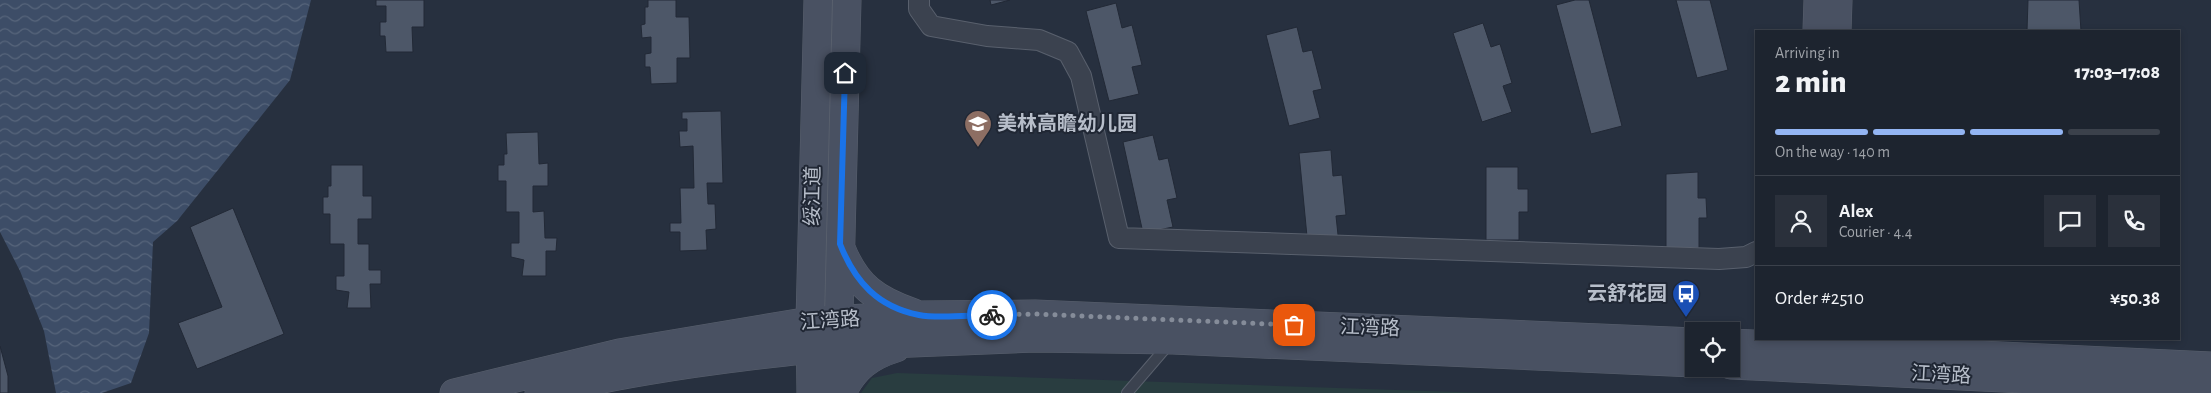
<!DOCTYPE html>
<meta charset="utf-8">
<style>
body{margin:0;font-family:"Alegreya Sans","Noto Sans SC",sans-serif;background:#2a303b;color:#f1f3f6;height:100vh;display:flex;flex-direction:column;font-size:19px;white-space:nowrap}
*{box-sizing:border-box;margin:0}
p{font-size:16px;color:#a0a4aa}
.icon{flex:none;width:28px;height:28px;fill:none;stroke:currentColor;stroke-width:2;stroke-linecap:round;stroke-linejoin:round}
.map{position:relative;flex:1;overflow:hidden}
.details{position:absolute;left:1755px;top:30px;width:425px;height:310px;display:flex;flex-direction:column;background:#1d242f;border-radius:0px;box-shadow:0 2px 8px #0003,0 0 0 1px #3b414b}
.details>*{flex:none}
.fabs{position:absolute;left:1685px;top:322px;display:grid;gap:10px}
.fabs a{display:grid;place-items:center;width:55px;height:55px;border-radius:0px;background:#1d242f;box-shadow:0 2px 8px #0003,0 0 0 1px #3b414b;font-size:25px}
.pin{position:absolute;display:grid;place-items:center;width:42px;height:42px;color:#fff;margin:-21px;border-radius:10px;box-shadow:0 2px 8px #0006}
.courier{position:absolute;display:grid;place-items:center;width:50px;height:50px;margin:-25px;border:4px solid #1a73e8;border-radius:50%;background:#fff;color:#222;box-shadow:0 1px 6px #0007}
.head em{font-style:normal;font-weight:800}
.head div{display:flex;flex-direction:column-reverse}
.head{display:flex;align-items:center;justify-content:space-between;height:85px;padding:0 20px}
h1{font-size:32px;font-weight:800;line-height:38px}
.bar{display:grid;grid-template-columns:repeat(4,1fr);gap:8px 5px;align-content:center;height:60px;padding:0 20px}
.bar i{height:6px;border-radius:4px;background:#3b414b}
.bar .selected{background:#93b5f3}
.bar p{grid-column:span 4}
.line{display:flex;align-items:center;gap:12px;padding:0 20px;border-top:1px solid #3b414b}
.line div{flex:1}
.round{display:grid;place-items:center;flex:none;width:52px;height:52px;border-radius:0px;background:#2a303b}
.map>svg:first-child{display:block}
.green{fill:#293d40}
.water{fill:url(#water-waves)}
.building{fill:#4d5768;stroke:#222936}
.lines{fill:none;stroke-linecap:round;stroke-linejoin:round}
.lane-casing{stroke:#59606d;stroke-width:12}
.street-casing{stroke:#59606d;stroke-width:22}
.secondary-casing{stroke:#59606d;stroke-width:29}
.lane{stroke:#3b424f;stroke-width:10}
.street{stroke:#3b424f;stroke-width:20}
.secondary{stroke:#495162;stroke-width:28}
.done{stroke:#858c99;stroke-width:5;stroke-dasharray:0 9}
.route{stroke:#1a73e8;stroke-width:6}
.labels{text-anchor:middle;dominant-baseline:central;stroke-width:4;stroke-linejoin:round;paint-order:stroke}
.poi-label{font-size:20px;font-weight:bold;fill:#b7beca;stroke:#202734;text-anchor:start}
.street-label{font-size:20px;fill:#b7beca;stroke:#202734}
</style>
<div class="map">
<svg width="2211" height="393" viewBox="0 0 2211 393">
<defs>
<pattern id="water-waves" width="16" height="10" patternUnits="userSpaceOnUse" patternTransform="scale(1.25)"><rect width="16" height="10" fill="#3d4d67"/><path d="M0 5q4-4 8 0t8 0" fill="none" stroke="#57657b"/></pattern>
</defs>
<rect width="100%" height="100%" fill="#27303f"/>
<!-- green -->
<path class="green" d="M897 373 1487 393H861L872 378Z"/>
<!-- water -->
<path class="water" d="M0 0H311L290 80 177 221 153 242 149 333 131 383 102 393H56L44 331 20 271 0 232Z"/>
<!-- building -->
<path class="building" d="M376 0H424V27H412L413 52H386L385 36H380V22H386V6H376Z
M648 0H676V17H689L690 58H677V83L651 84 650 67H645V54L651 53V37L642 38 641 25 645 24V7H648Z
M990 0H1010L991 5Z
M1575 0H1589L1622 126 1591 134 1556 5Z
M1676 0H1710L1728 70 1697 78Z
M2028 0H2079L2081 31H2027Z
M1116 3 1122 28 1132 25 1142 65 1132 67 1139 94 1109 101 1086 11Z
M1483 23 1491 47 1500 44 1512 83 1503 86 1512 112 1482 122 1453 33Z
M1297 27 1303 52 1312 50 1322 89 1313 91 1320 118 1289 126 1266 35Z
M721 111 723 183H707L708 204H715L716 229 706 230 707 250 680 251V232H670V223H681L680 188H694L693 146 680 147 679 131H687V119H682V112Z
M538 132 539 164 548 163V186H533V212L544 211 545 238H557L556 251H546V276H522L524 260 511 257V243H519V212H506V181H498V165H504V154H507L506 133Z
M1153 135 1159 160 1168 158 1177 198 1167 200 1173 227 1143 233 1123 142Z
M1331 150 1333 176 1342 175 1346 215 1336 216 1339 244 1308 247 1299 153Z
M331 165H363V196H372V219H358V244H369V270H381V284H370L371 308H347L349 292 336 290V276H344V244H330V214H323V197H328V186H331Z
M1486 167H1518V189H1528V212H1519V240H1486Z
M1698 172V198H1706L1707 218H1699V248H1666V174Z
M233 208 284 334 197 369 178 323 222 307 190 227Z
M0 346 8 376V393H0Z"/>
<g class="lines">
<defs>
<path id="lane" d="M1127 393 1169 344"/>
<path id="street" d="M919 0V9L931 26 987 36 1039 40 1068 52 1081 76 1119 238 1719 259 1746 257 1756 252"/>
<path id="secondary" d="M1817 31 1818 0
M1837 31 1838 0
M841 248C856 286 876 300 914 313
M1731 343 2211 366
M1731 365 2211 388
M454 393 619 353 810 321 920 315 1035 314 1694 342
M539 393C569 387 599 379 629 374 698 361 768 354 838 346L1035 338 1173 340 1694 363
M811 393 810 321 818 0
M837 393 847 0
M842 393C854 368 870 356 896 348"/>
</defs>
<!-- lane casing -->
<use href="#lane" class="lane-casing"/>
<!-- street casing -->
<use href="#street" class="street-casing"/>
<!-- secondary casing -->
<use href="#secondary" class="secondary-casing"/>
<!-- lane -->
<use href="#lane" class="lane"/>
<!-- street -->
<use href="#street" class="street"/>
<!-- secondary -->
<use href="#secondary" class="secondary"/>
</g>
<g class="lines">
<!-- done -->
<path class="done" d="M992 315 1035 314 1294 325"/>
<!-- route -->
<path class="route" d="M845 73 840 244C855 282 878 307 919 315 937 319 972 315 992 315"/>
</g>
<!-- icons -->
<defs>
<symbol id="school-pin" viewBox="-11 -11 22 30"><path d="M0 17L-7.5 6A9.5 9.5 0 1 1 7.5 6Z" fill="#8d6e63" stroke="#202734"/><path d="M0-5L7-2L0 1L-7-2ZM-4 1L0 2.5L4 1V4Q0 6-4 4Z" fill="#fff"/></symbol>
<symbol id="bus-pin" viewBox="-11 -11 22 30"><path d="M0 17L-7.5 6A9.5 9.5 0 1 1 7.5 6Z" fill="#1a4fb4" stroke="#202734"/><path d="M-5-6H5V4H4V6H2V4H-2V6H-4V4H-5ZM-3.5-4V0h7V-4ZM-3.5 1.2v1.5H-2V1.2ZM2 1.2v1.5H3.5V1.2Z" fill="#fff"/></symbol>
</defs>
<g fill-rule="evenodd">
<use href="#school-pin" x="962" y="108" width="32" height="43"/>
<use href="#bus-pin" x="1670" y="278" width="32" height="43"/>
</g>
<g class="labels">
<!-- poi labels -->
<g class="poi-label">
<text x="997" y="124">美林高瞻幼儿园</text>
<text x="1667" y="294" text-anchor="end">云舒花园</text>
</g>
<!-- street labels -->
<g class="street-label">
<text transform="translate(813 196) rotate(-89)">绥江道</text>
<text transform="translate(830 321) rotate(-4)">江湾路</text>
<text transform="translate(1370 328) rotate(2)">江湾路</text>
<text transform="translate(1941 375) rotate(3)">江湾路</text>
</g>
</g>
</svg>
<div class="fabs">
<a><svg class="icon" aria-label="locate" viewBox="0 0 24 24"><circle cx="12" cy="12" r="6"/><path d="M12 2v4M12 18v4M2 12h4M18 12h4"/></svg></a>
</div>
<div class="pin" style="left:1294px;top:325px;background:#ea580c"><svg class="icon" aria-label="bag" viewBox="0 0 24 24"><path d="M5 8h14l-1 12H6zM9 8a3 3 0 0 1 6 0"/></svg></div>
<div class="pin" style="left:845px;top:73px;background:#1f2937"><svg class="icon" aria-label="home" viewBox="0 0 24 24"><path d="M3 11l9-7 9 7M6 9v11h12V9"/></svg></div>
<div class="courier" style="left:992px;top:315px"><svg class="icon" aria-label="bike" viewBox="0 0 24 24"><circle cx="6" cy="16" r="4"/><circle cx="18" cy="16" r="4"/><path d="M6 16l4-8h5l3 8M10 8l3 8H6M13 5h3"/></svg></div>
<section class="details">
<div class="head"><div><h1>2 min</h1><p>Arriving in</p></div><em>17:03–17:08</em></div>
<div class="bar"><i class="selected"></i><i class="selected"></i><i class="selected"></i><i></i><p>On the way · 140 m</p></div>
<div class="line" style="height:90px"><a class="round"><svg class="icon" aria-label="person" viewBox="0 0 24 24"><circle cx="12" cy="8" r="4"/><path d="M4 21q1-7 8-7t8 7"/></svg></a><div><b>Alex</b><p>Courier · 4.4</p></div><a class="round"><svg class="icon" aria-label="chat" viewBox="0 0 24 24"><path d="M4 5h16v11H9l-5 4z"/></svg></a><a class="round"><svg class="icon" aria-label="phone" viewBox="0 0 24 24"><path d="M5 4h4l2 5-3 2q2 4 5 5l2-3 5 2v4C11 20 4 13 5 4z"/></svg></a></div>
<div class="line" style="height:65px"><div>Order #2510</div><b>¥50.38</b></div>
</section>
</div>
